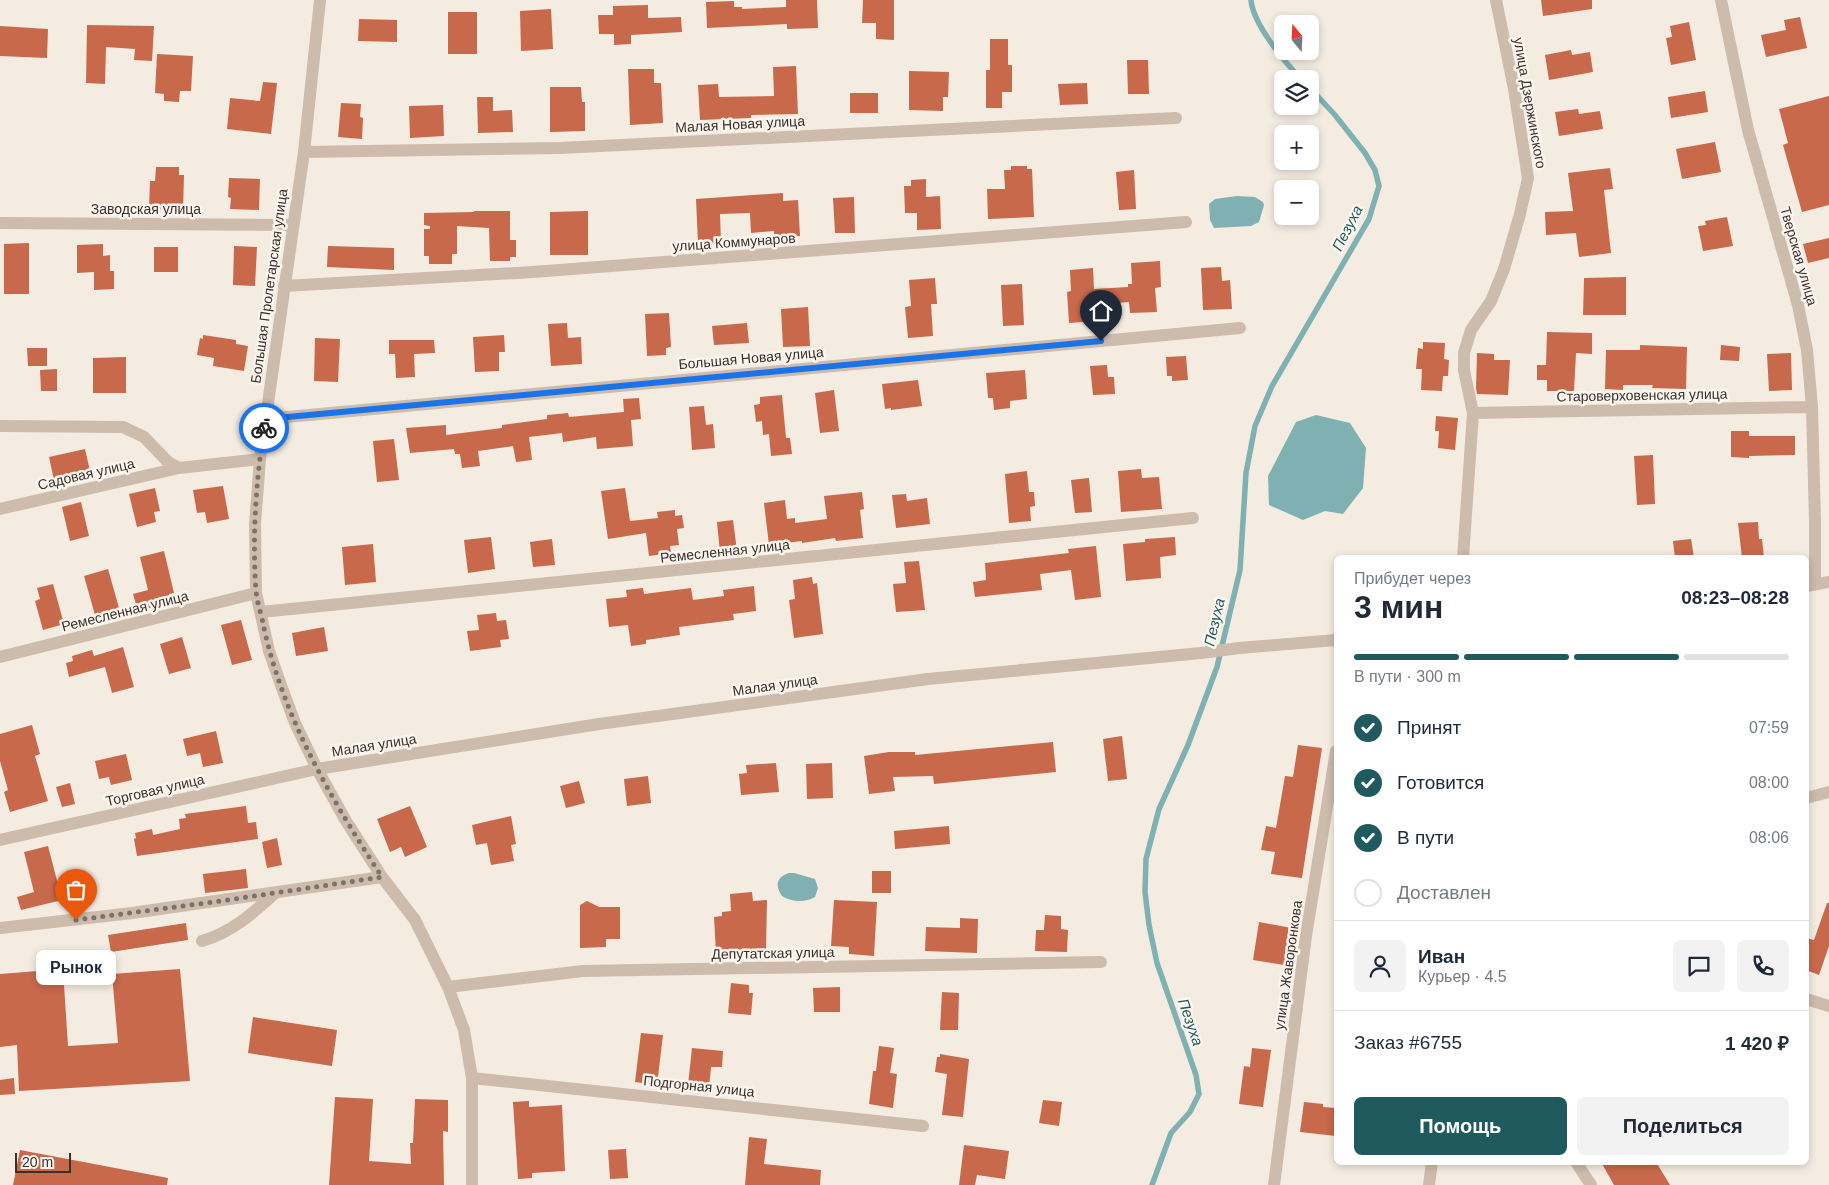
<!DOCTYPE html>
<html lang="ru">
<meta charset="utf-8">
<style>
body{margin:0;font-family:Helvetica,sans-serif;background:#f2f2f3;color:#1f2937;height:100vh;display:flex;flex-direction:column;font-size:19px;white-space:nowrap}
*{box-sizing:border-box;margin:0}
p{font-size:16px;color:#747a83}
.icon{flex:none;width:28px;height:28px;fill:none;stroke:currentColor;stroke-width:2;stroke-linecap:round;stroke-linejoin:round}
.map{position:relative;flex:1;overflow:hidden}
.side{position:absolute;left:1334px;top:555px;width:475px;height:610px;display:flex;flex-direction:column;background:#fff;border-radius:8px;box-shadow:0 2px 8px #0003}
.side>*{flex:none}
.needle{width:32px;rotate:342deg}
.controls{position:absolute;left:1274px;top:15px;display:grid;gap:10px}
.controls a{display:grid;place-items:center;width:45px;height:45px;border-radius:8px;background:#fff;box-shadow:0 2px 8px #0003;font-size:25px}
.scale{position:absolute;left:15px;bottom:12px;width:56px;box-sizing:border-box;padding-left:5px;border:2px solid #3b302b;border-top:0;font-size:14px;line-height:18px;white-space:nowrap;color:#3b302b;-webkit-text-stroke:4px #fbf5ee;paint-order:stroke}
.pin{position:absolute;display:grid;place-items:center;width:42px;height:42px;color:#fff;margin:-51px -21px;border-radius:50% 50% 50% 0;rotate:-45deg;box-shadow:0 0 5px #0007}
.pin .icon{rotate:45deg}
.courier{position:absolute;display:grid;place-items:center;width:50px;height:50px;margin:-25px;border:4px solid #1a73e8;border-radius:50%;background:#fff;color:#222;box-shadow:0 1px 6px #0007}
.bubble{position:absolute;height:35px;border-radius:8px;background:#fff;box-shadow:0 2px 8px #0003;font-size:16px;font-weight:600;line-height:35px;text-align:center}
.head em{font-style:normal;font-weight:600}
.head div{display:flex;flex-direction:column-reverse}
.head{display:flex;align-items:center;justify-content:space-between;height:85px;padding:0 20px}
h1{font-size:32px;font-weight:600;line-height:38px}
.bar{display:grid;grid-template-columns:repeat(4,1fr);gap:8px 5px;align-content:center;height:60px;padding:0 20px}
.bar i{height:6px;border-radius:4px;background:#e0e1e3}
.bar .active{background:#1f5a5e}
.bar p{grid-column:span 4}
.line{display:flex;align-items:center;gap:12px;padding:0 20px;border-top:1px solid #e0e1e3}
.line div{flex:1}
.round{display:grid;place-items:center;flex:none;width:52px;height:52px;border-radius:8px;background:#f2f2f3}
ol{padding:0 20px;list-style:none}
li{display:flex;align-items:center;gap:15px;height:55px}
li p{margin-inline-start:auto}
li .icon{padding:5px;border-radius:50%;background:#1f5a5e;color:#fff;stroke-width:4}
li:last-child{color:#747a83}
li i{width:28px;height:28px;border:2px solid #e0e1e3;border-radius:50%}
.cta{display:flex;gap:10px;margin-top:auto;padding:10px 20px}
.cta a{flex:1;height:58px;border-radius:8px;background:#1f5a5e;color:#fff;font-size:20px;font-weight:600;line-height:58px;text-align:center}
.cta a+a{background:#f2f2f3;color:#1f2937}
.map>svg:first-child{display:block}
.water{fill:#7fb0b2}
.lines{fill:none;stroke-linecap:round;stroke-linejoin:round}
.stream{stroke:#7fb0b2;stroke-width:5.5}
.building{fill:#c8694b}
.minor{stroke:#cdbbac;stroke-width:12}
.done{stroke:#7c716b;stroke-width:5;stroke-dasharray:0 9}
.route{stroke:#1a73e8;stroke-width:6}
.labels{text-anchor:middle;dominant-baseline:central;stroke-width:5;stroke-linejoin:round;paint-order:stroke}
.street-label{font-size:14px;fill:#3b302b;stroke:#fbf5ee}
.water-label{font-size:15px;font-style:italic;fill:#1f5a5e;stroke:#fbf5ee}
</style>
<div class="map">
<svg width="1829" height="1185" viewBox="0 0 1829 1185">
<rect width="100%" height="100%" fill="#f4ebe1"/>
<!-- water -->
<path class="water" d="M1237 196 1255 197 1263 202 1264 205 1259 222 1251 226 1214 228 1210 220 1209 204 1215 199Z
M1316 415 1350 423 1366 448 1363 488 1343 514 1325 511 1303 520 1269 505 1268 476 1296 422Z
M789 873H794L815 879 818 888 815 897C805 903 792 902 782 896 775 886 776 877 789 873Z"/>
<g class="lines">
<!-- stream -->
<path class="stream" d="M1251 0C1253 24 1284 61 1301 79
M1152 1185 1171 1133 1190 1112 1199 1094 1196 1075 1157 963 1149 925 1145 892 1146 859 1159 809 1188 745 1217 667 1240 570 1246 473 1255 426 1272 386 1369 219 1379 186 1375 170 1365 153 1335 115 1310 88"/>
</g>
<!-- building -->
<path class="building" d="M786 0H817L818 28 787 29V24L707 28 706 2 734 1V7H742V9L786 7Z
M863 0H894V40L876 39V23H862Z
M1541 0H1592V9L1543 16Z
M648 5V18L681 17 682 32 631 35V44L614 45V34H599L598 15H613V6Z
M551 9 553 49 521 51 520 11Z
M448 12H477V54H448Z
M1800 17 1807 48 1766 57 1761 35 1786 30 1784 20Z
M359 19 397 20V42L358 41Z
M1689 22 1696 60 1671 65 1666 38 1672 37 1670 26Z
M87 25 154 26 152 61 134 60 135 49 106 47 105 84 86 83Z
M0 26 48 29 47 58 0 56Z
M990 39H1008V65H1012V92H1002V108H986V70H990Z
M1571 50 1572 55 1590 52 1593 72 1549 80 1545 55Z
M157 54 193 56 191 91H180L179 102 164 101V94L155 93Z
M1127 60H1148L1149 94H1128Z
M796 66 798 114 751 115V118L700 120 698 85 718 84 719 97 774 96 773 67Z
M628 69H654V83H661L663 123 630 125Z
M909 71 949 72 948 97H943V111L909 110Z
M263 82 277 83 271 134 227 129 230 98 260 101Z
M1087 83 1088 104 1060 105 1058 84Z
M550 87H581L582 102H585V131L550 132Z
M1705 91 1708 112 1671 118 1668 97Z
M850 93H878V113H850Z
M1829 96V205L1802 212 1783 145 1788 143 1779 109Z
M477 97H493V111L512 110 513 132 478 133Z
M341 103 361 104 360 117 363 118 362 139 338 137Z
M443 105 444 136 410 138 409 106Z
M1578 109 1579 114 1600 111 1603 129 1559 136 1555 112Z
M1715 142 1721 172 1682 179 1676 149Z
M1011 166H1027V169H1032L1034 217 988 219 987 189H1005L1004 170H1011Z
M156 167H179V175H184L183 210 149 209 150 181H155Z
M1610 168 1613 189 1604 190 1611 253 1579 257 1576 233 1546 235 1545 212 1573 211 1568 173Z
M1134 170 1136 209 1119 210 1116 172Z
M229 178 260 179 259 210 230 209 231 198 228 197Z
M926 179V197L940 196 941 229 917 230V213H905L904 186H911V180Z
M783 193V201L798 200 800 236 774 238V231L751 233 750 213 720 214 721 242 698 243 696 199Z
M854 197 855 233H835L833 198Z
M474 211H510V240H516V257H510V261H490L489 228 457 226V254H452V264H429V256H424V229H430V226L424 225V213L474 212Z
M588 211V255H550V212Z
M1727 217 1733 246 1703 251 1698 226 1706 225 1705 221Z
M1829 238V258L1808 263 1803 244Z
M29 243V294H4V244Z
M103 244V256L110 255V271H114V289L94 290V272L77 273V245Z
M234 246 257 247 255 286 233 285Z
M328 246 394 248V270L327 267Z
M154 247H178V272H154Z
M1160 261 1161 287 1155 288 1157 312 1130 313 1129 302 1096 305 1097 321 1069 323 1067 292 1071 291 1070 270 1093 268 1094 289 1128 287V284H1132L1131 263Z
M1221 267 1222 281 1230 280 1232 309 1203 310 1201 268Z
M1626 277V315H1583L1584 278Z
M935 278 937 304H931L933 336 908 338 905 307 911 306 909 280Z
M1022 284 1024 325 1003 326 1001 285Z
M808 307 810 346 783 347 781 309Z
M669 313 671 347 666 348V355L647 356 645 314Z
M567 323 568 338 581 337 582 364 551 366 548 324Z
M747 323 749 343 714 345 712 326Z
M1547 332 1592 333V354L1576 353 1574 391H1547V380H1537V365H1546Z
M203 335 236 340V344L248 346 244 371 213 366 214 358 197 355 200 338 203 339Z
M504 335 505 352H499V371L475 372 473 337Z
M315 338 340 339 338 382 314 381Z
M389 340H434L435 353 414 354 415 377 396 378 395 354H389Z
M1423 342 1445 343 1444 359 1449 360 1448 376H1443L1442 391 1421 390 1422 369H1416L1418 348 1423 349Z
M1640 345 1687 347 1686 389 1652 388 1653 385H1623V390L1605 389 1606 350H1640Z
M1721 345 1740 347 1739 361 1720 360Z
M27 348H47V366H28Z
M1477 353 1494 354V360H1510L1508 395 1477 394 1476 388Z
M1791 353 1792 390 1769 391 1767 354Z
M1186 356 1188 380 1172 381V376H1167L1166 357Z
M126 357V393H93V358Z
M1107 365 1108 377H1114L1115 394 1093 395 1090 366Z
M57 369V391H41L40 370Z
M1025 370 1027 399 1010 401V408L994 410 993 398H988L986 373Z
M918 380 922 406 891 410V408L885 409 882 384Z
M834 390 839 431 820 433 815 393Z
M782 395 786 438H790L792 454 771 456 769 434 763 435 762 421 756 422 754 405 760 404V397Z
M639 398 641 419 631 420 633 446 597 449 596 437 563 442 562 433 529 437 532 460 516 462 513 446 478 451 480 466 462 468 460 454H455L454 449 410 453 406 428 446 425V435L502 428V425L547 419V415L568 413 569 417 624 412 623 399Z
M704 406 706 425 713 424 715 448 692 450 689 407Z
M1436 416 1458 418 1455 450 1438 448 1439 431H1435Z
M1731 431H1749V436H1795V455L1749 456V458L1731 457Z
M394 439 399 480 377 482 373 441Z
M85 449 90 471 54 480 49 457Z
M1653 455 1655 504 1637 505 1634 456Z
M1141 469 1142 478 1159 477 1162 509 1121 512 1118 471Z
M1027 471 1029 492H1034L1035 506 1030 507 1031 521 1009 523 1005 474Z
M1089 478 1092 512 1075 513 1071 480Z
M223 486 229 519 207 523 205 512 197 513 193 490Z
M155 488 160 511 154 512 156 522 137 527 129 494Z
M625 488 630 521 658 518 657 512 675 510V516L682 515 684 528 677 529 679 545 670 546 671 553 649 556 646 533 608 539 601 491Z
M862 492 864 509 860 510 863 538 836 541 835 538 802 543V541L769 545 764 503 785 500 787 519 795 518V523L827 519 824 496Z
M906 494 907 501 927 498 930 524 896 528 892 495Z
M81 502 89 536 70 541 62 507Z
M733 520 737 551 720 553 717 522Z
M1758 522 1759 539H1762L1764 558H1742L1738 523Z
M491 537 495 569 468 573 464 540Z
M1175 537 1176 555 1160 557 1161 578 1126 581 1123 544 1145 542V539Z
M552 539 555 565 533 567 530 542Z
M1691 539 1694 558H1675L1673 541Z
M373 544 376 582 345 585 342 547Z
M1096 546 1101 597 1075 600 1071 570 1040 574 1042 590 975 597 973 582 986 580 985 563 1069 553 1068 549Z
M164 551 174 593 169 594 171 602 138 611 133 594 148 590 140 557Z
M919 561 925 610 896 612 893 584 906 583 904 562Z
M108 569 119 608 95 615 84 576Z
M812 577 813 584 817 583 823 634 794 638 789 600 795 599 793 580Z
M53 584 64 624 43 630 35 601 40 599 37 588Z
M754 586 756 611 733 614 734 620 679 627 680 635 646 640V644L631 646 628 625 609 627 606 599 627 597 626 590 643 588 644 594 691 588 693 600 724 596 723 590Z
M496 613 497 621 506 620 509 639 500 640 501 647 470 651 467 631 479 630 477 615Z
M241 620 252 660 232 665 221 625Z
M324 627 328 651 296 656 292 633Z
M182 637 191 668 169 674 160 644Z
M123 647 134 687 112 693 105 667 69 677 66 663 73 661 72 656 92 650 94 656Z
M32 725 40 754 35 756 48 801 10 812 4 792 8 790 0 761V734Z
M216 731 223 763 203 767 200 753 187 756 183 739Z
M1122 736 1127 779 1108 781 1103 739Z
M1053 742 1056 772 934 784 933 776 893 777 895 791 869 794 864 756 889 752H915V755Z
M1298 745 1322 748 1302 878 1271 874 1275 852 1261 850 1266 826 1276 828 1285 776 1293 777Z
M126 754 132 780 111 785 109 777 99 779 95 761Z
M776 763 779 792 741 795 739 774 747 773 746 765Z
M832 763 833 798 807 799 806 764Z
M648 776 651 803 627 806 624 779Z
M579 781 585 803 566 808 560 786Z
M70 783 75 804 62 807 56 787Z
M246 806 248 823 256 822 258 839 137 856 134 839 136 838 135 833 152 829 153 835 180 829 179 819 186 818 185 814Z
M410 806 427 847 405 857 401 847 390 852 377 819Z
M511 816 516 844 511 845 514 861 491 865 487 843 476 845 472 825Z
M949 826 950 844 895 849 894 831Z
M277 838 282 865 267 868 262 842Z
M48 846 62 900 21 910 17 897 34 892 24 852Z
M246 869 248 888 205 893 203 874Z
M872 871H891V893H872Z
M752 892 753 901 767 900 766 950 716 953 714 917 722 916V912L731 911 730 894Z
M834 900 877 902 874 956 849 954V947L831 946Z
M587 901 599 907H620V939H606V947L580 948V905Z
M1827 903H1829V946L1819 975 1806 970V938L1814 940Z
M1045 915 1061 916V929L1068 930 1067 952 1035 951 1036 930H1044Z
M960 918 978 919 977 953 925 951 926 927 960 928Z
M1259 922 1297 929 1291 966 1253 960Z
M186 923 188 940 111 952 108 935Z
M63 969 68 1046 118 1043 112 974 180 969 190 1081 19 1091 17 1045 0 1047V974Z
M731 983 749 985V993H753L751 1015 728 1013Z
M840 987V1012H814L813 988Z
M942 992 959 993 958 1030H940Z
M253 1017 337 1030 332 1066 248 1053Z
M641 1033 663 1035 657 1085 635 1082Z
M879 1046 894 1048 890 1073 897 1074 893 1108 869 1104 873 1071H876Z
M692 1048 723 1051 722 1067H711L709 1087 688 1085Z
M1252 1048 1271 1050 1263 1107 1239 1104 1244 1066 1250 1067Z
M940 1054 969 1059 963 1117 942 1115 947 1074 935 1072 937 1057H940Z
M14 1078 15 1094 0 1095V1080Z
M335 1097 373 1099 369 1161 411 1164 410 1143H413L415 1099 448 1100V1132L443 1131 444 1185H329Z
M1043 1100 1062 1102 1059 1126 1039 1123Z
M529 1101V1107L562 1105 565 1171 532 1173V1178L518 1179 513 1102Z
M1304 1102 1323 1104V1107L1336 1108V1136L1300 1132Z
M749 1137 767 1139 764 1164 821 1170 820 1185H745Z
M964 1145 1009 1151 1005 1179 977 1175 975 1185H959Z
M626 1149 628 1178 610 1179 608 1150Z
M20 1150 168 1178 167 1185H13Z
M1601 1162H1656L1670 1185H1614Z"/>
<g class="lines">
<!-- minor -->
<path class="minor" d="M320 0 304 152 260 459 255 524 256 593 269 651 282 688 295 723 317 769 346 821 382 877 415 920 448 987 464 1030 472 1078V1185
M1721 0 1748 130 1798 305 1807 350 1812 407 1815 521V584
M304 152 560 148 1176 118
M0 223 292 225
M284 286 533 272 1186 222
M1473 413 1812 407
M266 419 1240 328
M0 426 123 427 144 437 168 462 179 468 260 459
M0 509 179 468
M1463 558 1473 413 1464 370V353L1471 330 1491 301 1504 269 1520 214 1528 178 1514 89 1496 0
M1807 586 1829 582
M261 612 1193 518
M0 657 256 593
M1806 798 1829 792
M0 840 317 769 599 724 928 679 1201 653 1239 648 1336 640
M0 928 132 913 382 877
M202 941C232 932 252 914 274 894
M448 987 583 971 1101 962
M1806 999 1829 1006
M472 1078 923 1126
M1576 1162 1591 1185
M1274 1185 1306 936 1336 751
M1429 1185 1432 1162"/>
</g>
<g class="lines">
<!-- done -->
<path class="done" d="M76 920 221 901 382 877C331 799 284 719 264 628 262 616 257 603 256 591 252 537 256 482 264 428"/>
<!-- route -->
<path class="route" d="M264 428 266 419 1101 341"/>
</g>
<g class="labels">
<!-- street labels -->
<g class="street-label">
<text transform="translate(1530 103) rotate(80)">улица Дзержинского</text>
<text transform="translate(740 124) rotate(-3)">Малая Новая улица</text>
<text x="146" y="209">Заводская улица</text>
<text transform="translate(734 242) rotate(-4)">улица Коммунаров</text>
<text transform="translate(1799 256) rotate(74)">Тверская улица</text>
<text transform="translate(269 286) rotate(-82)">Большая Пролетарская улица</text>
<text transform="translate(751 358) rotate(-5)">Большая Новая улица</text>
<text transform="translate(1642 395) rotate(-1)">Староверховенская улица</text>
<text transform="translate(86 474) rotate(-13)">Садовая улица</text>
<text transform="translate(725 551) rotate(-6)">Ремесленная улица</text>
<text transform="translate(125 611) rotate(-14)">Ремесленная улица</text>
<text transform="translate(775 685) rotate(-8)">Малая улица</text>
<text transform="translate(374 745) rotate(-9)">Малая улица</text>
<text transform="translate(155 790) rotate(-13)">Торговая улица</text>
<text transform="translate(773 953) rotate(-1)">Депутатская улица</text>
<text transform="translate(1288 965) rotate(-82)">улица Жаворонкова</text>
<text transform="translate(699 1086) rotate(6)">Подгорная улица</text>
</g>
<!-- water labels -->
<g class="water-label">
<text transform="translate(1347 228) rotate(-63)">Пезуха</text>
<text transform="translate(1214 622) rotate(-77)">Пезуха</text>
<text transform="translate(1191 1022) rotate(71)">Пезуха</text>
</g>
</g>
</svg>
<div class="controls">
<a><svg class="needle" viewBox="-14 -14 28 28"><path d="M0-13l5 13h-10z" fill="#e53935"/><path d="M0 13l5-13h-10z" fill="#747a83"/></svg></a>
<a><svg class="icon" aria-label="layers" viewBox="0 0 24 24"><path d="M12 4l9 5-9 5-9-5zM3 14l9 5 9-5"/></svg></a>
<a>+</a>
<a>−</a>
</div>
<div class="scale">20 m</div>
<div class="pin" style="left:76px;top:920px;background:#ea580c"><svg class="icon" aria-label="bag" viewBox="0 0 24 24"><path d="M5 8h14l-1 12H6zM9 8a3 3 0 0 1 6 0"/></svg></div>
<div class="pin" style="left:1101px;top:341px;background:#1f2937"><svg class="icon" aria-label="home" viewBox="0 0 24 24"><path d="M3 11l9-7 9 7M6 9v11h12V9"/></svg></div>
<div class="courier" style="left:264px;top:428px"><svg class="icon" aria-label="bike" viewBox="0 0 24 24"><circle cx="6" cy="16" r="4"/><circle cx="18" cy="16" r="4"/><path d="M6 16l4-8h5l3 8M10 8l3 8H6M13 5h3"/></svg></div>
<div class="bubble" style="left:36px;top:950px;width:80px">Рынок</div>
<section class="side">
<div class="head"><div><h1>3 мин</h1><p>Прибудет через</p></div><em>08:23–08:28</em></div>
<div class="bar"><i class="active"></i><i class="active"></i><i class="active"></i><i></i><p>В пути · 300 m</p></div>
<ol>
<li><svg class="icon" aria-label="check" viewBox="0 0 24 24"><path d="M5 12l5 5 9-10"/></svg>Принят<p>07:59</p></li>
<li><svg class="icon" aria-label="check" viewBox="0 0 24 24"><path d="M5 12l5 5 9-10"/></svg>Готовится<p>08:00</p></li>
<li><svg class="icon" aria-label="check" viewBox="0 0 24 24"><path d="M5 12l5 5 9-10"/></svg>В пути<p>08:06</p></li>
<li><i></i>Доставлен</li>
</ol>
<div class="line" style="height:90px"><a class="round"><svg class="icon" aria-label="person" viewBox="0 0 24 24"><circle cx="12" cy="8" r="4"/><path d="M4 21q1-7 8-7t8 7"/></svg></a><div><b>Иван</b><p>Курьер · 4.5</p></div><a class="round"><svg class="icon" aria-label="chat" viewBox="0 0 24 24"><path d="M4 5h16v11H9l-5 4z"/></svg></a><a class="round"><svg class="icon" aria-label="phone" viewBox="0 0 24 24"><path d="M5 4h4l2 5-3 2q2 4 5 5l2-3 5 2v4C11 20 4 13 5 4z"/></svg></a></div>
<div class="line" style="height:65px"><div>Заказ #6755</div><b>1 420 ₽</b></div>
<div class="cta"><a>Помощь</a><a>Поделиться</a></div>
</section>
</div>
